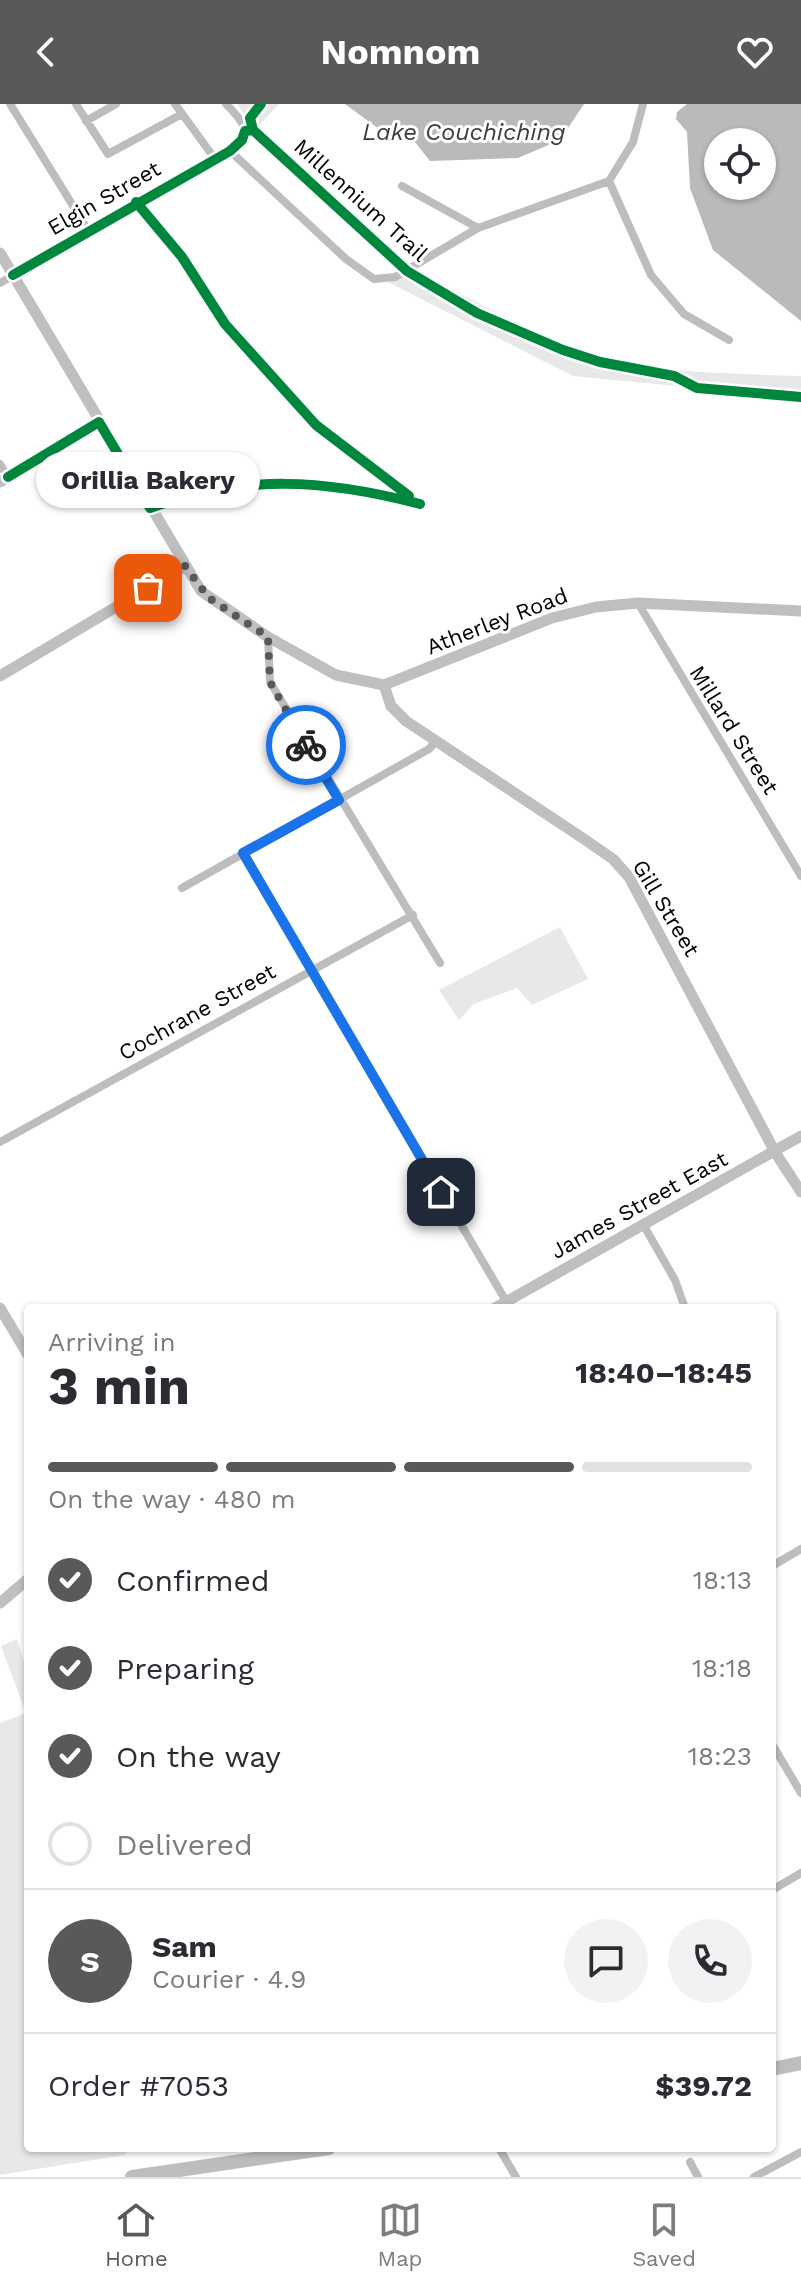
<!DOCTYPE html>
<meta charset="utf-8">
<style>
body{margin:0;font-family:"Work Sans",sans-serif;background:#f2f2f3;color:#2b2b33;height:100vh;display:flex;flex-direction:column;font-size:30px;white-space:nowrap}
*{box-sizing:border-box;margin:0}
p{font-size:26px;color:#7c7c81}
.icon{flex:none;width:44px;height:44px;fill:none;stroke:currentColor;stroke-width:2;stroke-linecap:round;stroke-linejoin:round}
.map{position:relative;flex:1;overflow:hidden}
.sheet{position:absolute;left:24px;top:1200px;width:752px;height:848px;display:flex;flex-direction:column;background:#fff;border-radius:8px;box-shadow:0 2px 6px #0004}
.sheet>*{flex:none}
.buttons{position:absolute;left:704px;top:24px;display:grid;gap:16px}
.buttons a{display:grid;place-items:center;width:72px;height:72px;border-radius:50%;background:#fff;box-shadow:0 2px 6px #0004;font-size:40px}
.pin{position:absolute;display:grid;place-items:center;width:68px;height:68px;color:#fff;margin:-34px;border-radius:16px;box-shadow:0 4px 12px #0006}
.courier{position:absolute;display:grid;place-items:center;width:80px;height:80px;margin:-40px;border:6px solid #1a73e8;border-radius:50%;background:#fff;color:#222;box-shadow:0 2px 10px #0007}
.bubble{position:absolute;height:56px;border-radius:28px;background:#fff;box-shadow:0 2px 6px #0004;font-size:26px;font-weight:700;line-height:56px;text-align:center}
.head em{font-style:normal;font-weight:700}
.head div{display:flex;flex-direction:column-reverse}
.head{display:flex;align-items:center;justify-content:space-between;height:136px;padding:0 24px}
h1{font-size:52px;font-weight:700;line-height:60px}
.bar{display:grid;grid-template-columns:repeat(4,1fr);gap:12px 8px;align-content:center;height:96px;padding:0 24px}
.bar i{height:10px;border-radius:6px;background:#e1e1e2}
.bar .current{background:#595959}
.bar p{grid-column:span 4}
.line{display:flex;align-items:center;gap:20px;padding:0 24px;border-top:2px solid #e1e1e2}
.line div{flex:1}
.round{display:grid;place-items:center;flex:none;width:84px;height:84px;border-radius:42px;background:#f2f2f3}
ol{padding:0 24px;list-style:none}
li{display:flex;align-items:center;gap:24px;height:88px}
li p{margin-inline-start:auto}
li .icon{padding:8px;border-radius:50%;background:#595959;color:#fff;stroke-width:4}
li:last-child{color:#7c7c81}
li i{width:44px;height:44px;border:4px solid #e1e1e2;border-radius:50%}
header{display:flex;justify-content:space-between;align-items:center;height:104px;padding:0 24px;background:#595959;color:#fff;font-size:36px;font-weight:700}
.dock{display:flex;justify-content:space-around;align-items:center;height:112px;border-top:2px solid #e1e1e2;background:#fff;font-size:22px;color:#7c7c81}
.dock a{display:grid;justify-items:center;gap:4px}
.dock .current{color:#595959}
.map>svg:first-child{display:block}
.green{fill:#e8e8e8}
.water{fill:#bababa;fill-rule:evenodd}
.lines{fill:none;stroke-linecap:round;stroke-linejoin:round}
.street{stroke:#bdbdbd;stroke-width:8}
.secondary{stroke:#bfbfbf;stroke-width:11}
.highway{stroke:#bdbdbd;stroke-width:14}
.cycleway-casing{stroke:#fff;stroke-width:15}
.cycleway{stroke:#00873e;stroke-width:10}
.done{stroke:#595959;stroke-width:8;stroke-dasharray:0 14.4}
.route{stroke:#1a73e8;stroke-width:10}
.labels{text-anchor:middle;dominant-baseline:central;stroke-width:6;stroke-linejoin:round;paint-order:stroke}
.street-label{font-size:22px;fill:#000;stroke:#fff}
.water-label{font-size:24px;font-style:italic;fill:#3d3d3d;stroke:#fff}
</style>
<header><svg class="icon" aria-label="back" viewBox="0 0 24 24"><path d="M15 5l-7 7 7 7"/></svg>Nomnom<svg class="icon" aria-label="heart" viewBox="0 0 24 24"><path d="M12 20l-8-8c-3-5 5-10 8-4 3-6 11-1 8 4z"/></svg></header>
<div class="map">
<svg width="801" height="2073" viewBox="0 0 801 2073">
<rect width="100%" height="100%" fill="#fff"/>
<!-- green -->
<path class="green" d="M237 0H279L256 25Z
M419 167C469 193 519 224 572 243 645 270 725 269 801 272V294L573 272 388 178Z
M560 823 588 875 532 901 517 884 474 900 459 916 439 886Z
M17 1535 28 1569V2044H130L125 2051 0 2071V1619L26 1609 1 1542Z"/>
<!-- water -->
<path class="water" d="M345 0H584L560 36 518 54 430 57 415 38 391 34Z
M687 0H801V217L713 146 690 84 687 28 676 15 677 8ZM718 38H762V82H718Z"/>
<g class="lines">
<!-- street -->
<path class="street" d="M10 0 88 126
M76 0 108 50 182 10
M175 0 215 55
M86 17 116 0
M230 47 346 155 374 175 395 173 478 124 609 77 633 38 643 0
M609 77 651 171 684 210 729 236
M402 82 478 124
M0 179 238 41C252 25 238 12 226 0
M0 360 8 373
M638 499 801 772
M268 533 270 578 440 859
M243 749 510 1204
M182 784 429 645 436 637
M0 1038 413 811
M644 1122 675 1176 685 1204
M772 1462 801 1445
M772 1640 801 1689
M772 1786 801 1769
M499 2044 516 2073
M690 2058 698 2073
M754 2073 801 2048"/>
<!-- secondary -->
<path class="secondary" d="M0 149 201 487 268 533 336 571 384 581 552 514 596 503 638 499 801 507
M0 378 99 318
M0 572 185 462
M384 581 391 602 406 617 584 735 613 755 629 773 775 1048 801 1088
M0 1204 28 1251
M495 1204 801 1032
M0 1499 28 1475"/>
<!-- highway -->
<path class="highway" d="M772 1965 801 1959
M132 2073 329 2044"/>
<defs>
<path id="cycleway" d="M261 0 250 14 253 26 407 167 477 209 563 246 600 258 674 272 697 284 801 293
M136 98 182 153 225 220 316 321 409 392
M13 171 230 47 242 36 245 27 253 26
M8 373 99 318 150 404C245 370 324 375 420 400"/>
</defs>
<!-- cycleway casing -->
<use href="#cycleway" class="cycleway-casing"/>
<!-- cycleway -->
<use href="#cycleway" class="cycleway"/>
</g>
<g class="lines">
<!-- done -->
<path class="done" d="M148 484 185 462 209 494 268 533 270 578 306 641"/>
<!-- route -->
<path class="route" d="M306 641 339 696 243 749 441 1088"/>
</g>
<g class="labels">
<!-- street labels -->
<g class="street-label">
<text transform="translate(104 94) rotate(-30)">Elgin Street</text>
<text transform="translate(361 96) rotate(42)">Millennium Trail</text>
<text transform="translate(497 517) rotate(-21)">Atherley Road</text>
<text transform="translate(734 626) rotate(58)">Millard Street</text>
<text transform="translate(666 804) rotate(59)">Gill Street</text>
<text transform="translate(197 908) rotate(-29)">Cochrane Street</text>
<text transform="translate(639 1101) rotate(-29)">James Street East</text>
</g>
<!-- water labels -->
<g class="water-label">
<text x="464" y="28">Lake Couchiching</text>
</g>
</g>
</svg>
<div class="buttons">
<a><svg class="icon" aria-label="locate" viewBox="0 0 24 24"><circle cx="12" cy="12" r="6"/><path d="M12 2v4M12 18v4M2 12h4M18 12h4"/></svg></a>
</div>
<div class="pin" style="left:148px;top:484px;background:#ea580c"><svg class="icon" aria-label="bag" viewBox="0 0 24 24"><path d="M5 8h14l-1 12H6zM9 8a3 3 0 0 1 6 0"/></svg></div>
<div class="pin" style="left:441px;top:1088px;background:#1f2937"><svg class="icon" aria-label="home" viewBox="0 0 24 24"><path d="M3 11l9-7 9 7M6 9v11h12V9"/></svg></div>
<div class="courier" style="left:306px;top:641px"><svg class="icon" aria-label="bike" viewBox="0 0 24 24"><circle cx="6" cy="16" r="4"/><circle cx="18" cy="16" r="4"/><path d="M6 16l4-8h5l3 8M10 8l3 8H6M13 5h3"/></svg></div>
<div class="bubble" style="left:36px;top:348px;width:224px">Orillia Bakery</div>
<section class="sheet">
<div class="head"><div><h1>3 min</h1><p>Arriving in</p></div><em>18:40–18:45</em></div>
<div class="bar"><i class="current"></i><i class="current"></i><i class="current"></i><i></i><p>On the way · 480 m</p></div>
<ol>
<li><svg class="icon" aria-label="check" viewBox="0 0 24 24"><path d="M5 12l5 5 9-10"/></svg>Confirmed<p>18:13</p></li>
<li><svg class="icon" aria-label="check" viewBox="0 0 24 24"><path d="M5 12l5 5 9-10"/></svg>Preparing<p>18:18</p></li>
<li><svg class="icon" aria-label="check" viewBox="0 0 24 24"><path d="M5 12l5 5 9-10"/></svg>On the way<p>18:23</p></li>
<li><i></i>Delivered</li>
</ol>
<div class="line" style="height:144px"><b class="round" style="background:#595959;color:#fff">S</b><div><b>Sam</b><p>Courier · 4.9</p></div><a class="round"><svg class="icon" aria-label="chat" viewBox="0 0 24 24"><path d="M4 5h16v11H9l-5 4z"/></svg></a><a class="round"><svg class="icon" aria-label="phone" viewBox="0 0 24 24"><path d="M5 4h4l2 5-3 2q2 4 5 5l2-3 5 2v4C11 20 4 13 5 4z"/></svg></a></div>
<div class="line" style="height:104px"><div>Order #7053</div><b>$39.72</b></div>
</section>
</div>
<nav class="dock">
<a class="current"><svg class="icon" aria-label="home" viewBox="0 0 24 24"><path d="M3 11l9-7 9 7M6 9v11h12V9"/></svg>Home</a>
<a><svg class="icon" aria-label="map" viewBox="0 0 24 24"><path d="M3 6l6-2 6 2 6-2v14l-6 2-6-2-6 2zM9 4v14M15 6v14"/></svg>Map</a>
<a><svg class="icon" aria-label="saved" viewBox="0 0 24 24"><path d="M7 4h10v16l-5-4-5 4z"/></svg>Saved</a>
</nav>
